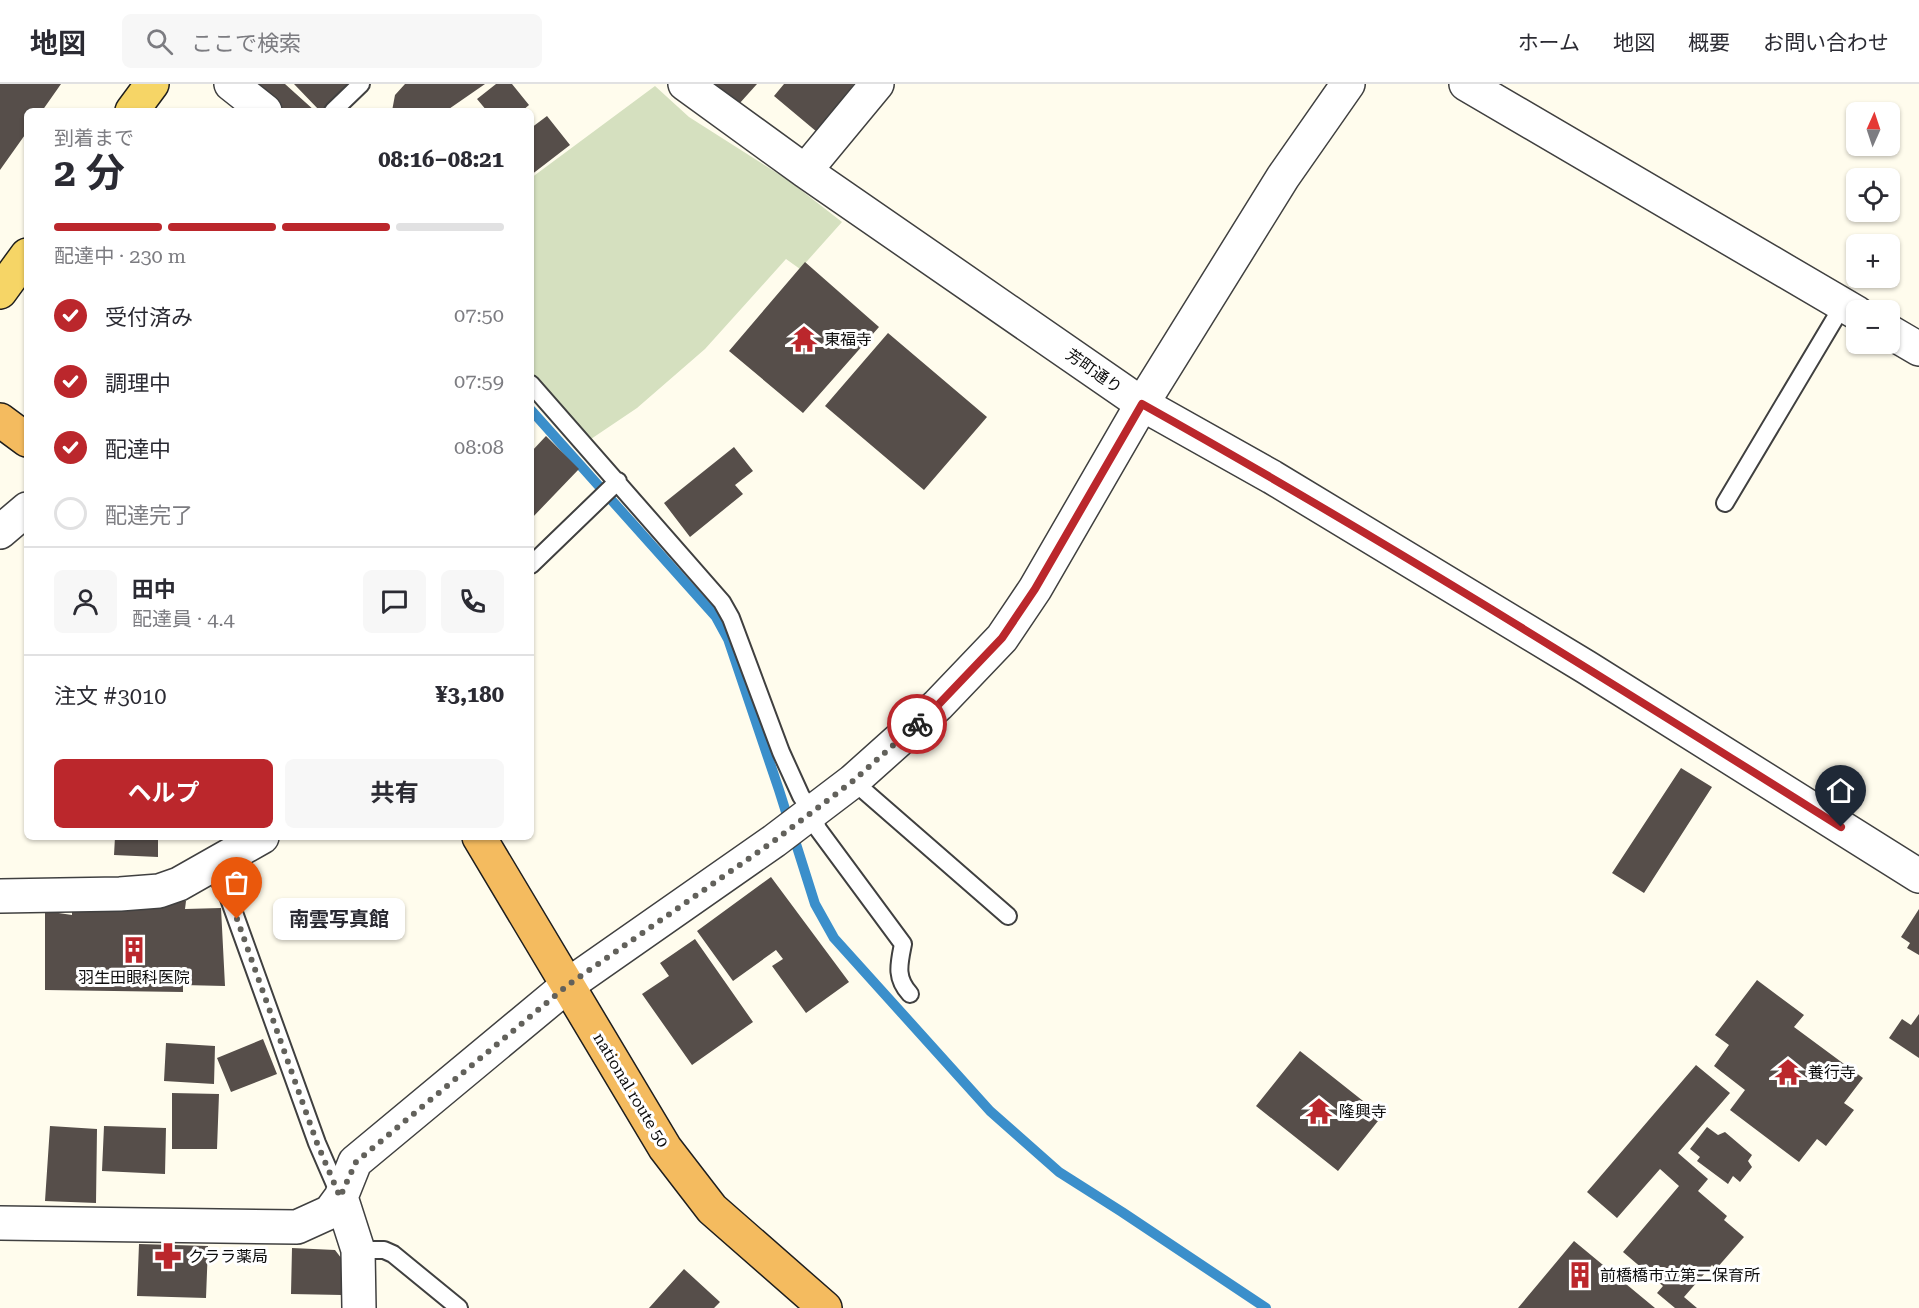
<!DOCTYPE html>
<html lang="ja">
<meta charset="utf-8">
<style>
body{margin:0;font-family:"Roboto Serif","Noto Sans JP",serif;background:#f7f7f7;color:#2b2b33;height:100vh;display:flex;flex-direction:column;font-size:22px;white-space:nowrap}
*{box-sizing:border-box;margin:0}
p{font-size:20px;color:#7c7c81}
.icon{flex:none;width:33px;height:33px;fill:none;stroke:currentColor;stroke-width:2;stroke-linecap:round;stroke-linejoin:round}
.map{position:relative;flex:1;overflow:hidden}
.side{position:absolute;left:24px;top:24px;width:510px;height:732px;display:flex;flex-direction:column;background:#fff;border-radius:9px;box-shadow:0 2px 4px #0004}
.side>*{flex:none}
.needle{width:39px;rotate:3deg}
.tools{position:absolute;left:1846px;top:18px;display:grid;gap:12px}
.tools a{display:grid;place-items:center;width:54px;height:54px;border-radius:9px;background:#fff;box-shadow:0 2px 4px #0004;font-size:30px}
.pin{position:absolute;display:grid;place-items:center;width:51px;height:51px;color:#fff;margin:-62px -26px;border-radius:50% 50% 50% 0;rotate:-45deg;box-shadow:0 0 6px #0007}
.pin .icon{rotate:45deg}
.courier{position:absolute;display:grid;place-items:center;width:60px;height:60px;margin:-30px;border:4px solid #bb272c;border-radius:50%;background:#fff;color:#222;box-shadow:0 2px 8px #0007}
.bubble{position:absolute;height:42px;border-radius:9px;background:#fff;box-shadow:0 2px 4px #0004;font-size:20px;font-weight:700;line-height:42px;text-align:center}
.summary em{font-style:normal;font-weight:700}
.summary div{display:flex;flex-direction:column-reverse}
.summary{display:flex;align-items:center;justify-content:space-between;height:102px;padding:0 30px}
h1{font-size:39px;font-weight:700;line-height:45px}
.bar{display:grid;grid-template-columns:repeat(4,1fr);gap:9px 6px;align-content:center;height:72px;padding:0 30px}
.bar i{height:8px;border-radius:4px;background:#e1e1e2}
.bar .current{background:#bb272c}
.bar p{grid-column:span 4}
.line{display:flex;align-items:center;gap:15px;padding:0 30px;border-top:2px solid #e1e1e2}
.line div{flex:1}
.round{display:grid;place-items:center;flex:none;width:63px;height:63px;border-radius:9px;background:#f7f7f7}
ol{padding:0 30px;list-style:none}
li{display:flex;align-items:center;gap:18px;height:66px}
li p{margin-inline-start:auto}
li .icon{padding:6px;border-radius:50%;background:#bb272c;color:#fff;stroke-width:4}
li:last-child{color:#7c7c81}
li i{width:33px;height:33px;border:3px solid #e1e1e2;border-radius:50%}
.button{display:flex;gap:12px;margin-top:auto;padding:12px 30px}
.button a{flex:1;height:69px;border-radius:9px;background:#bb272c;color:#fff;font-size:24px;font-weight:700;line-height:69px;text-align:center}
.button a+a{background:#f7f7f7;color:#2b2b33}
header{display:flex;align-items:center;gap:36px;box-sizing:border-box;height:84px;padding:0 30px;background:#fff;border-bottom:2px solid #e1e1e2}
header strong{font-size:28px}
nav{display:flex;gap:33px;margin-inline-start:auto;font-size:21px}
.search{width:420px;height:54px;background:#f7f7f7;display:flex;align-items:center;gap:15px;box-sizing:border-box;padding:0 21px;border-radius:9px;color:#7c7c81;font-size:22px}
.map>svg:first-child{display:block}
.cemetery{fill:#d5e0bf}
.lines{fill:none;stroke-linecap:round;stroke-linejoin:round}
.stream{stroke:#3b8fcb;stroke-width:10}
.building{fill:#564e4a}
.service-casing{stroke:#404040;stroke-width:20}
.minor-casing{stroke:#404040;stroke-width:36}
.tertiary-casing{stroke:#404040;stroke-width:36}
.primary-casing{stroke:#1e1e1e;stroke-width:36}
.trunk-casing{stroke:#1e1e1e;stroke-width:36}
.service{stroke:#fff;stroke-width:16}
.minor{stroke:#fff;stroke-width:33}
.tertiary{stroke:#fff;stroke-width:33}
.primary{stroke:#f6d566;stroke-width:33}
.trunk{stroke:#f4bb5f;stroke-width:33}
.done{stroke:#62615b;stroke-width:6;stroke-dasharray:0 10.8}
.route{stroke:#bb272c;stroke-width:8}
.labels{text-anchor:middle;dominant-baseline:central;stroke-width:6;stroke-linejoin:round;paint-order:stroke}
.poi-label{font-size:16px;fill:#0d0d0d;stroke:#fff;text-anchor:start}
.street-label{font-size:16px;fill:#0d0d0d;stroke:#fff}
</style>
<header>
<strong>地図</strong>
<div class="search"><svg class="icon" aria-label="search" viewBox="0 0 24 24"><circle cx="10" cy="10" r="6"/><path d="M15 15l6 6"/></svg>ここで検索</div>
<nav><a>ホーム</a><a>地図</a><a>概要</a><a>お問い合わせ</a></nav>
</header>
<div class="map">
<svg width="1919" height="1224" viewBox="0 0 1919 1224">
<rect width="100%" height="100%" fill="#fffced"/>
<!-- cemetery -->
<path class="cemetery" d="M655 2 689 33 788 96 842 138 800 185 786 175 705 265 637 324 591 355 531 289V94Z"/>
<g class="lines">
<!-- stream -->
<path class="stream" d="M531 326 716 533 728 555 779 706 815 820 834 854 990 1027 1059 1088 1122 1128 1266 1224"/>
</g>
<!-- building -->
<path class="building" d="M0 0H61L42 27H27V48L0 86Z
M250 0H285L315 27H280Z
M294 0H359L331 27H320Z
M405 0H485L446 27H392L395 11Z
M496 0H512L529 21 522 27H487L477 15Z
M715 0H757L739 20Z
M784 0H854L817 48 774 12Z
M547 32 570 61 531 91V44Z
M805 178 879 243 803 329 729 267Z
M888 249 987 333 924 406 825 322Z
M546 352 579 385 531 435V368Z
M734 363 753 387 735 401 743 410 690 453 664 419Z
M1681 684 1712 703 1644 809 1612 789Z
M115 753H158V773L114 771Z
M771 793 849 898 806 929 772 882 783 875 776 866 733 897 697 847Z
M186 817 185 825 221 824 225 902 183 901V908L45 906V827L72 831V818Z
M1919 825V871L1907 864 1910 859 1901 853Z
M695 855 753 938 692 981 642 910 669 892 660 879Z
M1757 896 1804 931 1794 943 1863 994 1844 1019 1854 1026 1826 1062 1817 1055 1799 1078 1730 1026 1745 1006 1714 982 1729 961 1715 951Z
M1919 930V974L1889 954 1902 935 1911 941Z
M263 955 277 990 231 1008 217 974Z
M166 959 215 962 214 1000 164 997Z
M1300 967 1382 1032 1338 1087 1256 1022Z
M1696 981 1730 1009 1678 1069 1708 1095 1698 1107 1727 1132 1724 1136 1744 1153 1716 1185 1712 1181 1684 1213 1697 1224H1675L1657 1209 1663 1202 1623 1168 1679 1102 1660 1085 1617 1134 1587 1108Z
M172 1009 219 1010 217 1065H172Z
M50 1042 97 1045 96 1119 45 1117Z
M104 1042 166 1044 165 1090 102 1087Z
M1707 1043 1718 1051 1725 1048 1752 1071 1748 1077 1752 1083 1740 1098 1733 1092 1728 1100 1697 1077 1700 1073 1690 1065Z
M1574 1157 1655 1224H1518Z
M139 1160 208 1162 206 1214 137 1212Z
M292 1164 335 1166 345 1179 342 1211 291 1210Z
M684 1185 720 1218 714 1224H649Z"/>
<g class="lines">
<defs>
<path id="service" d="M333 27 361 0
M531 300 722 518 731 534 781 668 801 712 811 727 818 745 903 860C899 880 895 894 910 910
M1725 419 1843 221
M531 481 618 397
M853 697 1008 832
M211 782 228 812 317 1059 340 1112
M358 1166H384L393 1170 459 1224"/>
<path id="minor" d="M231 0 265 27
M685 0 805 87 1142 320 1272 393 1586 583 1919 792
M1466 0 1857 229
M805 87 877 0
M1890 248 1919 265
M0 812 120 810 159 807 179 800 262 753
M341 1113 358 1166 359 1224
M0 1139 297 1143 330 1128 341 1113 355 1078 568 901 774 757 853 697 938 621 1002 554 1035 505 1142 320 1283 93 1348 0"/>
<path id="tertiary" d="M0 448 27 425"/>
<path id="primary" d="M132 27 152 0
M0 208 27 171"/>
<path id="trunk" d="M0 336 27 356
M479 753 665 1064 712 1125 825 1224"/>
</defs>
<!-- service casing -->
<use href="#service" class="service-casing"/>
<!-- minor casing -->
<use href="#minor" class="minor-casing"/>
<!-- tertiary casing -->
<use href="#tertiary" class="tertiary-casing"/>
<!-- primary casing -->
<use href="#primary" class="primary-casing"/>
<!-- trunk casing -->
<use href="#trunk" class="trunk-casing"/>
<!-- service -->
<use href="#service" class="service"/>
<!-- minor -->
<use href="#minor" class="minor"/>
<!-- tertiary -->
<use href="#tertiary" class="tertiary"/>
<!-- primary -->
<use href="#primary" class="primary"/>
<!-- trunk -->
<use href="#trunk" class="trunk"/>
</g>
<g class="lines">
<!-- done -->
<path class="done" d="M237 835 317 1059 340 1113 356 1078 568 901 774 757 853 697 917 640"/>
<!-- route -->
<path class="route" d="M917 640 938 621 1002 554 1035 505 1142 320C1380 453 1610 598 1841 743"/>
</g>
<!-- icons -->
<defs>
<symbol id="temple-bare" viewBox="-9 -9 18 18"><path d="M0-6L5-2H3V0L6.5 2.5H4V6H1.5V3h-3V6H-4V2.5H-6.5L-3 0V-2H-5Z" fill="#bb272c" stroke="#fff" stroke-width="2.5" paint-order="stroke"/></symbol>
<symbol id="building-bare" viewBox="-9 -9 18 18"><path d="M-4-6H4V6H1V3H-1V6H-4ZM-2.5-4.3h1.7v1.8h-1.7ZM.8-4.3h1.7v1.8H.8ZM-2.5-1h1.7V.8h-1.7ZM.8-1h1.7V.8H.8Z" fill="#bb272c" stroke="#fff" stroke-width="2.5" paint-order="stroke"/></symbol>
<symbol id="pharmacy-bare" viewBox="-9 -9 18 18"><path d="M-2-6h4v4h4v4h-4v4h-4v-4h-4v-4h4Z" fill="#bb272c" stroke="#fff" stroke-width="2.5" paint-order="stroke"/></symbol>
</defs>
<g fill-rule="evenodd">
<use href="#temple-bare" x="785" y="236" width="38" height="38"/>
<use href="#building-bare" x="115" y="847" width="38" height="38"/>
<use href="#temple-bare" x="1769" y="969" width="38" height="38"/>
<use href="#temple-bare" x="1300" y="1008" width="38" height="38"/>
<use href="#pharmacy-bare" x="149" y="1153" width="38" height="38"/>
<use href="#building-bare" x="1561" y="1172" width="38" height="38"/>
</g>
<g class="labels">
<!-- poi labels -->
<g class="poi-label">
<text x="824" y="255">東福寺</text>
<text x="134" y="893" text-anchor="middle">羽生田眼科医院</text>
<text x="1808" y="988">養行寺</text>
<text x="1339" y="1027">隆興寺</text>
<text x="188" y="1172">クララ薬局</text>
<text x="1600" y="1191">前橋橋市立第二保育所</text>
</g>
<!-- street labels -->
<g class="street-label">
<text transform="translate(1094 287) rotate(35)">芳町通り</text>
<text transform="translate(631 1006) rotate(59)">national route 50</text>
</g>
</g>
</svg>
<div class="tools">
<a><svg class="needle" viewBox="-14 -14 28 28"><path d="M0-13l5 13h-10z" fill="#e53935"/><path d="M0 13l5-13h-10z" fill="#7c7c81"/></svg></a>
<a><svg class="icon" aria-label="locate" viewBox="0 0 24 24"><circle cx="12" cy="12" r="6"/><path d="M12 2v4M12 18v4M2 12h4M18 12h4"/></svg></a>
<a>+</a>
<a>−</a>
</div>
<div class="pin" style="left:237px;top:835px;background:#ea580c"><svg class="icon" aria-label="bag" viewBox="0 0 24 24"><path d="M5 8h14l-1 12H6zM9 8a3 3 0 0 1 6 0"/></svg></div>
<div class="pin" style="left:1841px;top:743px;background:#1f2937"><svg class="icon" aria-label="home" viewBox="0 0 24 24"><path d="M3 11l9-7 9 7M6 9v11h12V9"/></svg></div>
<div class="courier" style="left:917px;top:640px"><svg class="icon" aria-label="bike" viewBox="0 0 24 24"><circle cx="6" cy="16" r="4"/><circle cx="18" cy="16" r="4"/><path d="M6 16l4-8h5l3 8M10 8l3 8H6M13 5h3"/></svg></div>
<div class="bubble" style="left:273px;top:814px;width:132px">南雲写真館</div>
<section class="side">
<div class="summary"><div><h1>2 分</h1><p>到着まで</p></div><em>08:16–08:21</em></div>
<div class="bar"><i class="current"></i><i class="current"></i><i class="current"></i><i></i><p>配達中 · 230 m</p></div>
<ol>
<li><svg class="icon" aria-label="check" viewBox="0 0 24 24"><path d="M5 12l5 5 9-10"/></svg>受付済み<p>07:50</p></li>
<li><svg class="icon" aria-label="check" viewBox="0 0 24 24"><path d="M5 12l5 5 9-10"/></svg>調理中<p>07:59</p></li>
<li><svg class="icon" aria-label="check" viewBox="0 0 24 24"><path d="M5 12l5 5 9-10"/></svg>配達中<p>08:08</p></li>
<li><i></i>配達完了</li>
</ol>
<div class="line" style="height:108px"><a class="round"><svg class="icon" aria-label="person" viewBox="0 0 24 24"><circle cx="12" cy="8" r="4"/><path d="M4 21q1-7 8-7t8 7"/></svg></a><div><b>田中</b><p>配達員 · 4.4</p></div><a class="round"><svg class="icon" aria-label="chat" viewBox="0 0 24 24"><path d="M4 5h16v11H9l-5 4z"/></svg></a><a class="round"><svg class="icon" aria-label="phone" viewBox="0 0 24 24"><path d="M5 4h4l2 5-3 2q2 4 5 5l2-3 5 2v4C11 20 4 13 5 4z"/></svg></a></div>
<div class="line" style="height:78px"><div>注文 #3010</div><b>¥3,180</b></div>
<div class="button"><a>ヘルプ</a><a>共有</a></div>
</section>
</div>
